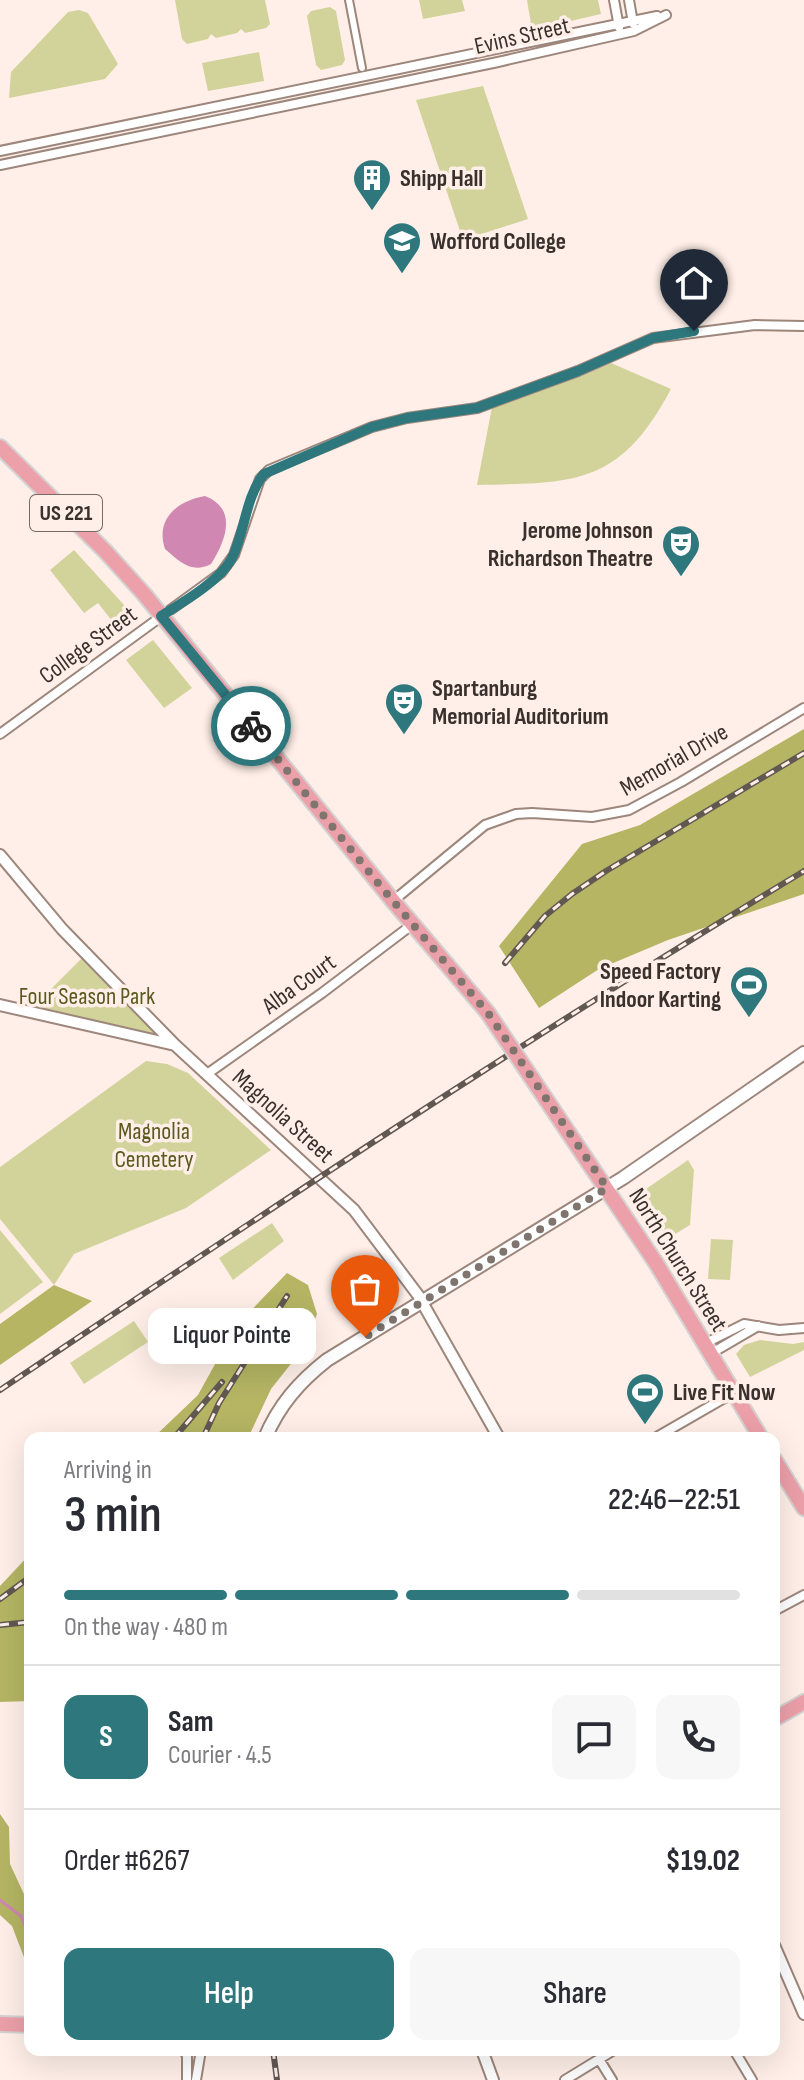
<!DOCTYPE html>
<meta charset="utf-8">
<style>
body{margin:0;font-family:"Sofia Sans Condensed",sans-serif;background:#f7f7f7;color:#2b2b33;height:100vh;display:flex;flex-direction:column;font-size:30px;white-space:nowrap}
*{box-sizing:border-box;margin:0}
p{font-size:26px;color:#7c7c81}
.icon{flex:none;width:44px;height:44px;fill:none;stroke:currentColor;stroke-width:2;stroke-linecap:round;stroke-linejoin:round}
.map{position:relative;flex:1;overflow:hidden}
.side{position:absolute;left:24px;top:1432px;width:756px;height:624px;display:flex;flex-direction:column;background:#fff;border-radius:16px;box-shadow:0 8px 32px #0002}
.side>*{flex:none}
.pin{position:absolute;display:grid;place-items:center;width:68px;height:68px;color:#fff;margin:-82px -34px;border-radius:50% 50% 50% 0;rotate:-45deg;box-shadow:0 0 8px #0007}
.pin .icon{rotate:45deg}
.courier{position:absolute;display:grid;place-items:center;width:80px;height:80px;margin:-40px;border:6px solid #2e787d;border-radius:50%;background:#fff;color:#222;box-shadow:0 2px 10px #0007}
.bubble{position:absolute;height:56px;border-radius:16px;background:#fff;box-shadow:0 8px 32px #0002;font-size:26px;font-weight:600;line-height:56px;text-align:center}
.head em{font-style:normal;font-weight:600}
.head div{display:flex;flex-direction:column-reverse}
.head{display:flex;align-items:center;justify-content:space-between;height:136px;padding:0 40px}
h1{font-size:52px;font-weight:600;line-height:60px}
.bar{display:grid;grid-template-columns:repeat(4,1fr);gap:12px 8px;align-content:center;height:96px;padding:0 40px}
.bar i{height:10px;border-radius:6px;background:#e1e1e2}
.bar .on{background:#2e787d}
.bar p{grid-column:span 4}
.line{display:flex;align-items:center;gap:20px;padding:0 40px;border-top:2px solid #e1e1e2}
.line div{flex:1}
.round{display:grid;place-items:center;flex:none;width:84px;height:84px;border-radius:16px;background:#f7f7f7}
.cta{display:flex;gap:16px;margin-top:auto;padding:16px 40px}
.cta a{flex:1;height:92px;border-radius:16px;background:#2e787d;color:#fff;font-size:32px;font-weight:600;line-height:92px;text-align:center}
.cta a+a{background:#f7f7f7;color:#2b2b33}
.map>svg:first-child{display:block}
.green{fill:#d2d39b}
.forest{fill:#b5b564}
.water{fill:#d087b1}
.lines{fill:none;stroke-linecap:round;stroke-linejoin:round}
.stream{stroke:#d087b1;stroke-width:3}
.pedestrian-casing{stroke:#9d867b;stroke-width:10}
.minor-casing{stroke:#9d867b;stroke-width:12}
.tertiary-casing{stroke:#9d867b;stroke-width:14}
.secondary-casing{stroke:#9d867b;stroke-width:16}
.primary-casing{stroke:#d4d2d1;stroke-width:18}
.pedestrian{stroke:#fff;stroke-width:6}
.minor{stroke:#fff;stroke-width:8}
.tertiary{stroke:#fff;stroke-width:10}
.secondary{stroke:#fff;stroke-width:12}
.primary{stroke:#eca0a9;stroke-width:14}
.rail-casing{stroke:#625852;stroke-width:6}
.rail{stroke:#ffefe8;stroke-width:3;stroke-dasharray:9;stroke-linecap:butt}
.primary-bridge-casing{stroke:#d4d2d1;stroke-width:18;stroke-linecap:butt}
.primary-bridge{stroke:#eca0a9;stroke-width:14}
.done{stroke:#7f746e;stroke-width:8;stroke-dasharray:0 14.4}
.route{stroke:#2e787d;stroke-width:10}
.labels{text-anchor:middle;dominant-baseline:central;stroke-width:7;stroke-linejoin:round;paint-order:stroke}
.shield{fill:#ffefe8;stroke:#756a64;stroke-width:2}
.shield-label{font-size:22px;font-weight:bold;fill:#3a312c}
.street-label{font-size:24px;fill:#3a312c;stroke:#ffefe8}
.poi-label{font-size:24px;font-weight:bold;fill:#3a312c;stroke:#ffefe8;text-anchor:start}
.park-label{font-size:24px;fill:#5b5a1e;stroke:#ffefe8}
</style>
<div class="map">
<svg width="804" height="2080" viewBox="0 0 804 2080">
<rect width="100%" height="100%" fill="#ffefe8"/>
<!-- green -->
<path class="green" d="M175 0H265L270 24 266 28 245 33 241 29 237 33 216 38 211 34 208 39 187 44 182 39Z
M419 0H462L465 11 423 19Z
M527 0H598L601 14 532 30Z
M330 7 336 11 345 60 342 65 321 70 316 65 307 16 311 11Z
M79 10 88 13 118 64 105 79 9 98 11 72 68 12Z
M259 52 264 81 208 91 202 63Z
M483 86 528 219 463 240 416 100Z
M611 363 671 389C620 485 576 483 477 485L492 407 581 376Z
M74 550 135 617 119 630 98 603 84 613 50 570Z
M153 640 192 688 164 708 126 660Z
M86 954 175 1045 28 1012Z
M146 1061 167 1064 188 1073 271 1150 186 1208 74 1254 54 1285 0 1219V1167Z
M688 1160 694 1170 690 1225 667 1239 643 1198 646 1189Z
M272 1223 284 1241 233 1280 219 1258Z
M0 1230 43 1282 0 1314Z
M711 1239 733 1240 730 1280 708 1279Z
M134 1321 148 1342 84 1384 70 1363Z
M760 1340 793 1344 804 1342V1350L750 1377 736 1354 744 1345Z"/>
<!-- forest -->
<path class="forest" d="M804 729V894L668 940 599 969 539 1008 499 946 582 844 640 825Z
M287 1273 308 1285 317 1314 305 1346 271 1389 248 1438H153L198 1395 236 1326Z
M54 1285 92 1301 0 1365V1324Z
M30 1554V1701L0 1702V1586Z
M0 1814 9 1827 10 1864 30 1907V1973L12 1926 0 1915Z"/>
<!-- water -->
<path class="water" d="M205 496C238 509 226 540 211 564 192 574 180 562 165 549 155 519 177 501 205 496Z"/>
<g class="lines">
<!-- stream -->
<path class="stream" d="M0 1900 21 1916 30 1938"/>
<defs>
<path id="pedestrian" d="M349 0 362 68"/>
<path id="minor" d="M614 0 619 27
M629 0 633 23
M0 151 657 16
M0 165 498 62 634 31 666 15
M0 734 221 573 234 555 260 479 269 470 372 427 407 418 477 408 578 371 653 338 755 325 804 326
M393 901 485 825 516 814 532 813 592 817 629 810 681 782 804 708
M207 1074 322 993 413 924
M704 1344 744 1324 779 1330 804 1328
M710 1354 758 1326
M655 1438 733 1393
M774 1611 804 1595
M184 2050 187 2056V2080
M734 2050 752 2080
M599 2059 612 2080
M196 2080 201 2050
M565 2080 614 2050"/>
<path id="tertiary" d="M0 855 62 929 175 1045 354 1210 418 1295 499 1438
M0 1005 175 1045
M774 1945 804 2014
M482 2050 493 2080"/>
<path id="secondary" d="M265 1438C279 1405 299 1382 327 1360L623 1178 804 1053"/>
<path id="primary" d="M0 447 106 552 144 594 393 901 488 1013
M531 1077 656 1263 761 1438
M774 1459 804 1508
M774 1719 804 1702
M0 2024 30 2025"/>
</defs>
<!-- pedestrian casing -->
<use href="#pedestrian" class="pedestrian-casing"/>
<!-- minor casing -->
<use href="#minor" class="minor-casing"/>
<!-- tertiary casing -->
<use href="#tertiary" class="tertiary-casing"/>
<!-- secondary casing -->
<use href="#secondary" class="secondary-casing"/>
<!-- primary casing -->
<use href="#primary" class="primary-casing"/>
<!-- pedestrian -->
<use href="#pedestrian" class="pedestrian"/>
<!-- minor -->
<use href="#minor" class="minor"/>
<!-- tertiary -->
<use href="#tertiary" class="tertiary"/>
<!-- secondary -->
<use href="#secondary" class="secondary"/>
<!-- primary -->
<use href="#primary" class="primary"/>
<defs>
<path id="rail" d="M505 963 545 916 572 894 606 871 804 753
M0 1390C265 1212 530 1036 804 871
M174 1438 222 1382
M203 1438 219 1403 287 1296
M0 1599 30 1577
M0 1625 30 1622
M273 2050 277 2080"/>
</defs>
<!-- rail casing -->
<use href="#rail" class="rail-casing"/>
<!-- rail -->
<use href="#rail" class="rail"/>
<defs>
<path id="primary-bridge" d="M488 1013 531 1077"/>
</defs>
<!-- primary-bridge casing -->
<use href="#primary-bridge" class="primary-bridge-casing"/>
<!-- primary-bridge -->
<use href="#primary-bridge" class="primary-bridge"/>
</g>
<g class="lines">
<!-- done -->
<path class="done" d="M251 726 382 888 488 1013 607 1188 365 1337"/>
<!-- route -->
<path class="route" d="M251 726 161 616C182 603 223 579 233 556 245 530 246 496 264 474L372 427 407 418 477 408 578 371 653 338 694 331"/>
</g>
<!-- icons -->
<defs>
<symbol id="building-pin" viewBox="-11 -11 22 30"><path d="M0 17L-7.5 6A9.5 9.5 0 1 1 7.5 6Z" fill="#2e787d" stroke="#ffefe8"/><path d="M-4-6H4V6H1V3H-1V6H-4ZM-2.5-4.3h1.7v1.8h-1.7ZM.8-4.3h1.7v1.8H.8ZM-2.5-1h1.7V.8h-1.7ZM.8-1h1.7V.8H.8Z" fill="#fff"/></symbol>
<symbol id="university-pin" viewBox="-11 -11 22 30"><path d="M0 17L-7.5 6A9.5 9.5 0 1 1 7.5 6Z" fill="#2e787d" stroke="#ffefe8"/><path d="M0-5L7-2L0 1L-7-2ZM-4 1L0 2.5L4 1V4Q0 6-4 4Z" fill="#fff"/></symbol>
<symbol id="theatre-pin" viewBox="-11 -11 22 30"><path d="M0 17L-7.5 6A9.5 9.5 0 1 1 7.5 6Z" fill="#2e787d" stroke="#ffefe8"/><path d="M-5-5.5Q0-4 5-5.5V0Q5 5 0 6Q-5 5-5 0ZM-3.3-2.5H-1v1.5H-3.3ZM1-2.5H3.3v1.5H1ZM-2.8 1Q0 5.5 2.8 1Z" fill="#fff"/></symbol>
<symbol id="stadium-pin" viewBox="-11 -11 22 30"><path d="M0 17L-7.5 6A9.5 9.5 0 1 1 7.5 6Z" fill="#2e787d" stroke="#ffefe8"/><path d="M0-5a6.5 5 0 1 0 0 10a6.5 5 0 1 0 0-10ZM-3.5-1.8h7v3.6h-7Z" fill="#fff"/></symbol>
</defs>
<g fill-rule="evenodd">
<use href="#building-pin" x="350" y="156" width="44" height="60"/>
<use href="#university-pin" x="380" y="219" width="44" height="60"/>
<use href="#theatre-pin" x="659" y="522" width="44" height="60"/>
<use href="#theatre-pin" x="382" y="680" width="44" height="60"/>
<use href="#stadium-pin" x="727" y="963" width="44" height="60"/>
<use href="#stadium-pin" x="623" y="1370" width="44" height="60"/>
</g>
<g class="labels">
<!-- shield labels -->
<rect class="shield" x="30" y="495" width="72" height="36" rx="6"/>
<g class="shield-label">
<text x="66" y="513">US 221</text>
</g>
<!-- street labels -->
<g class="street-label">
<text transform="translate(522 36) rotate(-13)">Evins Street</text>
<text transform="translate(88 645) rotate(-36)">College Street</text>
<text transform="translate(674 760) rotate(-30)">Memorial Drive</text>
<text transform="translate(299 984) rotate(-36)">Alba Court</text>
<text transform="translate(283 1116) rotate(42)">Magnolia Street</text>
<text transform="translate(678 1260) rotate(58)">North Church Street</text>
</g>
<!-- poi labels -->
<g class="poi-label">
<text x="400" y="178">Shipp Hall</text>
<text x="430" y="241">Wofford College</text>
<text x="653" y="530" text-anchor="end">Jerome Johnson<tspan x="653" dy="28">Richardson Theatre</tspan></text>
<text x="432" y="688">Spartanburg<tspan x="432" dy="28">Memorial Auditorium</tspan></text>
<text x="721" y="971" text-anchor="end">Speed Factory<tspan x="721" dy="28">Indoor Karting</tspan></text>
<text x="673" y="1392">Live Fit Now</text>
</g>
<!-- park labels -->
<g class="park-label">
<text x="87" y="996">Four Season Park</text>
<text x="154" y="1131">Magnolia<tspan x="154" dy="28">Cemetery</tspan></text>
</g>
</g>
</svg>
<div class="pin" style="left:365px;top:1337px;background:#ea580c"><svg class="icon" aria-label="bag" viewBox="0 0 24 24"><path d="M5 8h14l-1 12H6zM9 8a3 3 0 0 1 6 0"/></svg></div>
<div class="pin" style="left:694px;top:331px;background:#1f2937"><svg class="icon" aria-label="home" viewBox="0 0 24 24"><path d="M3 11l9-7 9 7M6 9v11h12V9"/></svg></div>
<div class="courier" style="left:251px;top:726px"><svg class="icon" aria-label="bike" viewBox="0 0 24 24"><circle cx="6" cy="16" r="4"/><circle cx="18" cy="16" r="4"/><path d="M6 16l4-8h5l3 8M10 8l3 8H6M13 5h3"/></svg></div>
<div class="bubble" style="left:148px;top:1308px;width:168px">Liquor Pointe</div>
<section class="side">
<div class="head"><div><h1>3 min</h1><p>Arriving in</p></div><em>22:46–22:51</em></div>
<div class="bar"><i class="on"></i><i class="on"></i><i class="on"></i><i></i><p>On the way · 480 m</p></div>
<div class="line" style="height:144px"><b class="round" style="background:#2e787d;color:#fff">S</b><div><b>Sam</b><p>Courier · 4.5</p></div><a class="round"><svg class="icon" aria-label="chat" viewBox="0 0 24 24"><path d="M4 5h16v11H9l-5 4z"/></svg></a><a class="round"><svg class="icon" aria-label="phone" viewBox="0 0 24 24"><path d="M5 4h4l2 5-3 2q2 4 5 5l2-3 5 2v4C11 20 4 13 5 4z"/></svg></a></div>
<div class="line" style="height:104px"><div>Order #6267</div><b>$19.02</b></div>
<div class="cta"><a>Help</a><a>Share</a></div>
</section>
</div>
